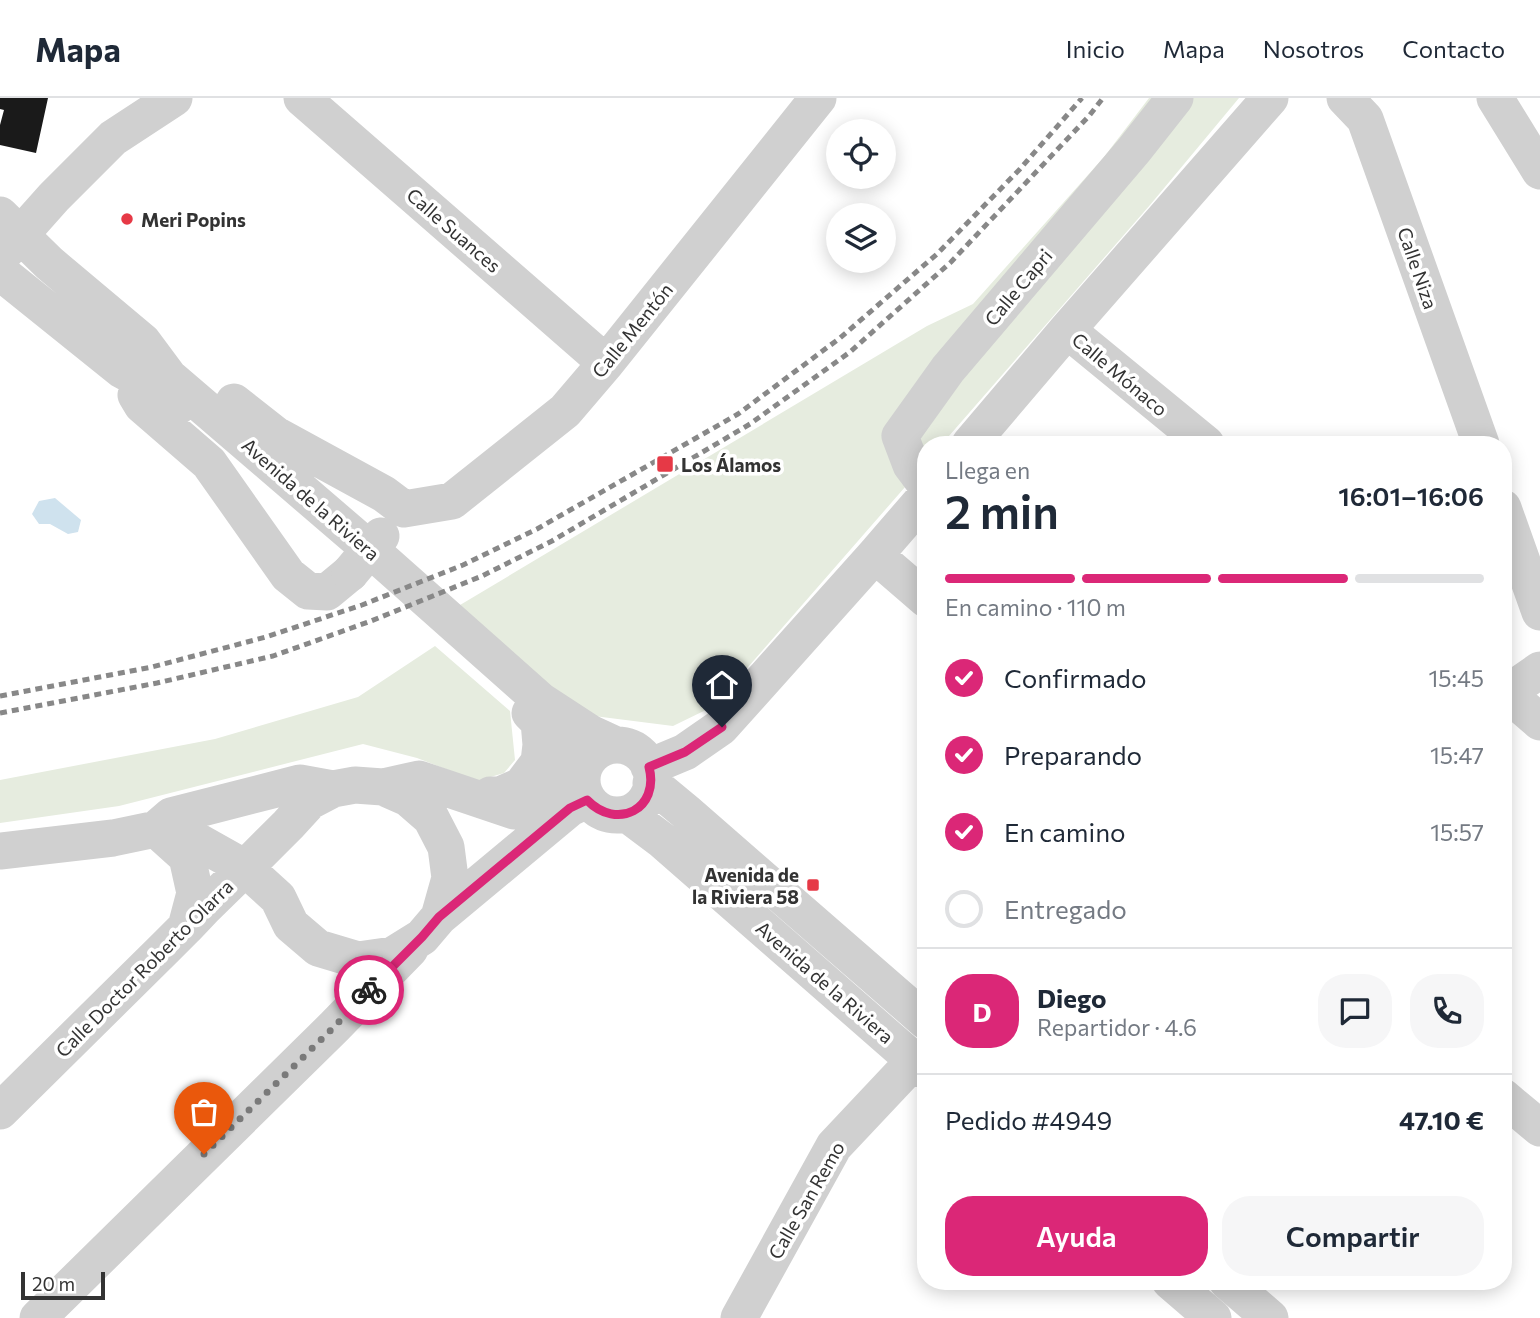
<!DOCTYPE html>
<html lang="es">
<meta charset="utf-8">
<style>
body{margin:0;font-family:Commissioner,sans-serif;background:#f6f6f7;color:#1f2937;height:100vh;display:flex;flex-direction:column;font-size:26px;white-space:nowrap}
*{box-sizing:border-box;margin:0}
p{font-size:23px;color:#747a83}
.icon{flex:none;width:38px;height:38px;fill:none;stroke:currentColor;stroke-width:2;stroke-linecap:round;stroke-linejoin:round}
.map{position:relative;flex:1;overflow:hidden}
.sheet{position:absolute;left:917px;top:338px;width:595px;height:854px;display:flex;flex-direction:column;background:#fff;border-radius:28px;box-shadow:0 4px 18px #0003}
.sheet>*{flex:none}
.fabs{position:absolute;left:826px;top:21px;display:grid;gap:14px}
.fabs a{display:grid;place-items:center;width:70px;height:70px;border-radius:50%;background:#fff;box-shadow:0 4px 18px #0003;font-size:35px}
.scale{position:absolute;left:21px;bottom:18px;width:84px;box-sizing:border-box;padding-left:7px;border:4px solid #333;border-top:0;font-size:19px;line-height:24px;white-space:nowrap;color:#333;-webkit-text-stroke:5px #fff;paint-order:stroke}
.pin{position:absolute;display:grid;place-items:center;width:60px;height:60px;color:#fff;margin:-72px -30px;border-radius:50% 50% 50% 0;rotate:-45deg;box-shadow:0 0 7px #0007}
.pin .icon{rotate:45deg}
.courier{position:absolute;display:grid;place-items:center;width:70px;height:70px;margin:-35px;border:5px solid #db2777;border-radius:50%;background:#fff;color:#222;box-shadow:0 2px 9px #0007}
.head em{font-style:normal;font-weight:600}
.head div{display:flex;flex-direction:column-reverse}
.head{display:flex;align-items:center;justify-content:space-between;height:119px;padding:0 28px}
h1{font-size:46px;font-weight:600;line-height:52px}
.bar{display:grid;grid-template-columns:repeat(4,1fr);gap:10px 7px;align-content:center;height:84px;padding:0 28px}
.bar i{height:9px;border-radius:5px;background:#e0e1e3}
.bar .active{background:#db2777}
.bar p{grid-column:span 4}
.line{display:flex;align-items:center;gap:18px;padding:0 28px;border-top:2px solid #e0e1e3}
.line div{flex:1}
.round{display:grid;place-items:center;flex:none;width:74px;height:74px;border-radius:28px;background:#f6f6f7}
ol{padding:0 28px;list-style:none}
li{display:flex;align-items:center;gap:21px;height:77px}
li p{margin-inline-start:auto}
li .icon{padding:7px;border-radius:50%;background:#db2777;color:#fff;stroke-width:4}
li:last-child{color:#747a83}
li i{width:38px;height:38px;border:4px solid #e0e1e3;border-radius:50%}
.primary-button{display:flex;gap:14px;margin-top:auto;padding:14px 28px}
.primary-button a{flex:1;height:80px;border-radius:28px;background:#db2777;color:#fff;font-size:28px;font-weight:600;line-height:80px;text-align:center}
.primary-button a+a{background:#f6f6f7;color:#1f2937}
header{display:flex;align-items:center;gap:42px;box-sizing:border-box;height:98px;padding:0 35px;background:#fff;border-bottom:2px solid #e0e1e3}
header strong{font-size:33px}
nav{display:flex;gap:38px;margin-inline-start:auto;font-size:24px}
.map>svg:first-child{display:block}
.green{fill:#e6ecdf}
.water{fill:#cfe2ee}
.building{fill:#1a1a1a}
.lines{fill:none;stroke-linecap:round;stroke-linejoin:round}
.minor{stroke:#d0d0d0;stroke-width:37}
.rail{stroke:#888;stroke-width:5;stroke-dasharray:7 5;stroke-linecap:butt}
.minor-bridge{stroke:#d0d0d0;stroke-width:37}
.done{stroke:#7a7a7a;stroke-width:7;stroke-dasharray:0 12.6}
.route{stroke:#db2777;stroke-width:9}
.poi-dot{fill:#e63946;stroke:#fff;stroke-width:2.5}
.labels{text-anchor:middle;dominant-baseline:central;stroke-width:7;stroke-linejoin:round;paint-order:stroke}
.poi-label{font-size:19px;font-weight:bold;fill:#333;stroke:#fff;text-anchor:start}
.street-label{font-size:19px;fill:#333;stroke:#fff}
</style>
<header>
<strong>Mapa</strong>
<nav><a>Inicio</a><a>Mapa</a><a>Nosotros</a><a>Contacto</a></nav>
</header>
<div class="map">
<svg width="1540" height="1220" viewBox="0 0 1540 1220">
<rect width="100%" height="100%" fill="#fff"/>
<!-- green -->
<path class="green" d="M1149 0H1239L1150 107 942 346H926V365L714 608 673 628 586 617 455 510 927 228 973 206 1104 59Z
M435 548 510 613 515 662 504 675 477 683 417 660 363 646 119 708 0 725V682L215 641 358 599Z"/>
<!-- water -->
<path class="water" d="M55 400 81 422 78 434 68 436 50 426H39L32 416 39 403Z"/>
<!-- building -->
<path class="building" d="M0 0H48L36 55 0 47V27L4 12 0 11Z"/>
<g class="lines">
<!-- minor -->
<path class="minor" d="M302 0 606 265
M1345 0 1365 21 1481 346
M1495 0 1540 73
M0 117 49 165 143 244 169 279 381 461 541 603 590 635 616 647
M5 154 54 99 113 40 174 0
M0 174 122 272 159 292 178 308
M1067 232 1206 346
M136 297 142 307 209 365 288 477 308 493 327 494 350 475
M234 304 276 337 384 396 404 411
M970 346 1067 232 1270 0
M926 387 911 367 900 338 948 271 1134 52 1175 0
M1503 410 1540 514
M404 411 452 403 565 313 606 265 818 0
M875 457 926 501
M1503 592 1540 624
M1507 595 1540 572
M530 615 584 669
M582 682a35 35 0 1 1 70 0a35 35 0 1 1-70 0Z
M649 669 685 654 721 629 875 457 926 398
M651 685 686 714 926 923
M383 689 419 681 514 713 530 709 559 685 582 680
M490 697H500L521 688 539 664 541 647 539 623
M627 716 663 743 926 973
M156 731 171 718 300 685 333 691
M157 732 187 759 195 795 186 829
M0 753 113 740 156 731 188 738 245 770 278 800 291 827 318 850 358 862 393 857 422 839 439 819 450 780 446 749 431 720 408 700 383 689 355 687 333 691 310 703 288 727 245 770 204 810 186 829 165 850 0 1013
M439 819 570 710 587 702
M1503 999 1540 1030
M1170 1183 1213 1220
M1227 1183 1270 1220
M38 1220 334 929 410 851
M739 1220 834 1048 914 963"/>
<!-- rail -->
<path class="rail" d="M0 598 152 569 266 539 362 507 463 467 537 431 738 316 840 240 937 156 1020 71 1082 0
M0 615 157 585 273 558 371 523 482 478 552 443 750 326 850 254 951 164 1089 18 1103 0"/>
<!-- minor-bridge -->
<path class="minor-bridge" d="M350 475 381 438"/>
</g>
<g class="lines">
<!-- done -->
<path class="done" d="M204 1056 334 929 369 892"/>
<!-- route -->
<path class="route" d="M369 892 422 839 439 819 570 710 587 702C617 733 660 711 649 669L685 654 722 629"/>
</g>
<!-- markers -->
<g class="poi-dot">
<circle cx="127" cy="121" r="7"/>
<rect x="656" y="357" width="18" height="18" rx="3.5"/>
<rect x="806" y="780" width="14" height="14" rx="3.5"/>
</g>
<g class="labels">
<!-- poi labels -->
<g class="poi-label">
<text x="141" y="121">Meri Popins</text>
<text x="681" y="366">Los Álamos</text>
<text x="799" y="776" text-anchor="end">Avenida de<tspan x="799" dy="22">la Riviera 58</tspan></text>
</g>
<!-- street labels -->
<g class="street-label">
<text transform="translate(454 132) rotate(41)">Calle Suances</text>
<text transform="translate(1418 170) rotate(71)">Calle Niza</text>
<text transform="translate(1018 189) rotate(-50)">Calle Capri</text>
<text transform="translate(632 232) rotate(-51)">Calle Mentón</text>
<text transform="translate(1120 276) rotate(40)">Calle Mónaco</text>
<text transform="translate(311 401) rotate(41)">Avenida de la Riviera</text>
<text transform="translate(144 870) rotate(-45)">Calle Doctor Roberto Olarra</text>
<text transform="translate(825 884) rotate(41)">Avenida de la Riviera</text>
<text transform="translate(806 1102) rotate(-60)">Calle San Remo</text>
</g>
</g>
</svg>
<div class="fabs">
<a><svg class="icon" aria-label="locate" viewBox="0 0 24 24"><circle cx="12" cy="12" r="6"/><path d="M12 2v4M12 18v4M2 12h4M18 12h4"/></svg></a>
<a><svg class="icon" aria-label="layers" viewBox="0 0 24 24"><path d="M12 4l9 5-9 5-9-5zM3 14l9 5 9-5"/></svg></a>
</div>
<div class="scale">20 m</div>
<div class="pin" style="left:204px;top:1056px;background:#ea580c"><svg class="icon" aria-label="bag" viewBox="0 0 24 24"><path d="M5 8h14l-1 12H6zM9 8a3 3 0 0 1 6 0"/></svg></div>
<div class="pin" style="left:722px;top:629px;background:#1f2937"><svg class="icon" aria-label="home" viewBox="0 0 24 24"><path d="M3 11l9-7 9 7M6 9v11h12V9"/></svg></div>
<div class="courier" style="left:369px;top:892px"><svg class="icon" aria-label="bike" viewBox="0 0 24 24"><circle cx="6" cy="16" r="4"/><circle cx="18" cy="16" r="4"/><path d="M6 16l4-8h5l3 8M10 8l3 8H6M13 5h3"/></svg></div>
<section class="sheet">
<div class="head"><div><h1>2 min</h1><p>Llega en</p></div><em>16:01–16:06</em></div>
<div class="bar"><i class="active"></i><i class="active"></i><i class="active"></i><i></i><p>En camino · 110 m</p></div>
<ol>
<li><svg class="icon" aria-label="check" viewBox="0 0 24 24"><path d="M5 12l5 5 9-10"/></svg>Confirmado<p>15:45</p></li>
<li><svg class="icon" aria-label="check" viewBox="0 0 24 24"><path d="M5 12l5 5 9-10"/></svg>Preparando<p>15:47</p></li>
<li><svg class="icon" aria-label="check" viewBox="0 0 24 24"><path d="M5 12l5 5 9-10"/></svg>En camino<p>15:57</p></li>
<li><i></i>Entregado</li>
</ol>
<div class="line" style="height:126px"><b class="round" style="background:#db2777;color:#fff">D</b><div><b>Diego</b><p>Repartidor · 4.6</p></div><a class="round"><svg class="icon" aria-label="chat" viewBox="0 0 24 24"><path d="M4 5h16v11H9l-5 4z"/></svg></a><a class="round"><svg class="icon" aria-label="phone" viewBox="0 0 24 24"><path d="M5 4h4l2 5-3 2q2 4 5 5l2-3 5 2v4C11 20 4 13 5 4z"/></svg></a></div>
<div class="line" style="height:91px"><div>Pedido #4949</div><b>47.10 €</b></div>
<div class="primary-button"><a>Ayuda</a><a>Compartir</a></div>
</section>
</div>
